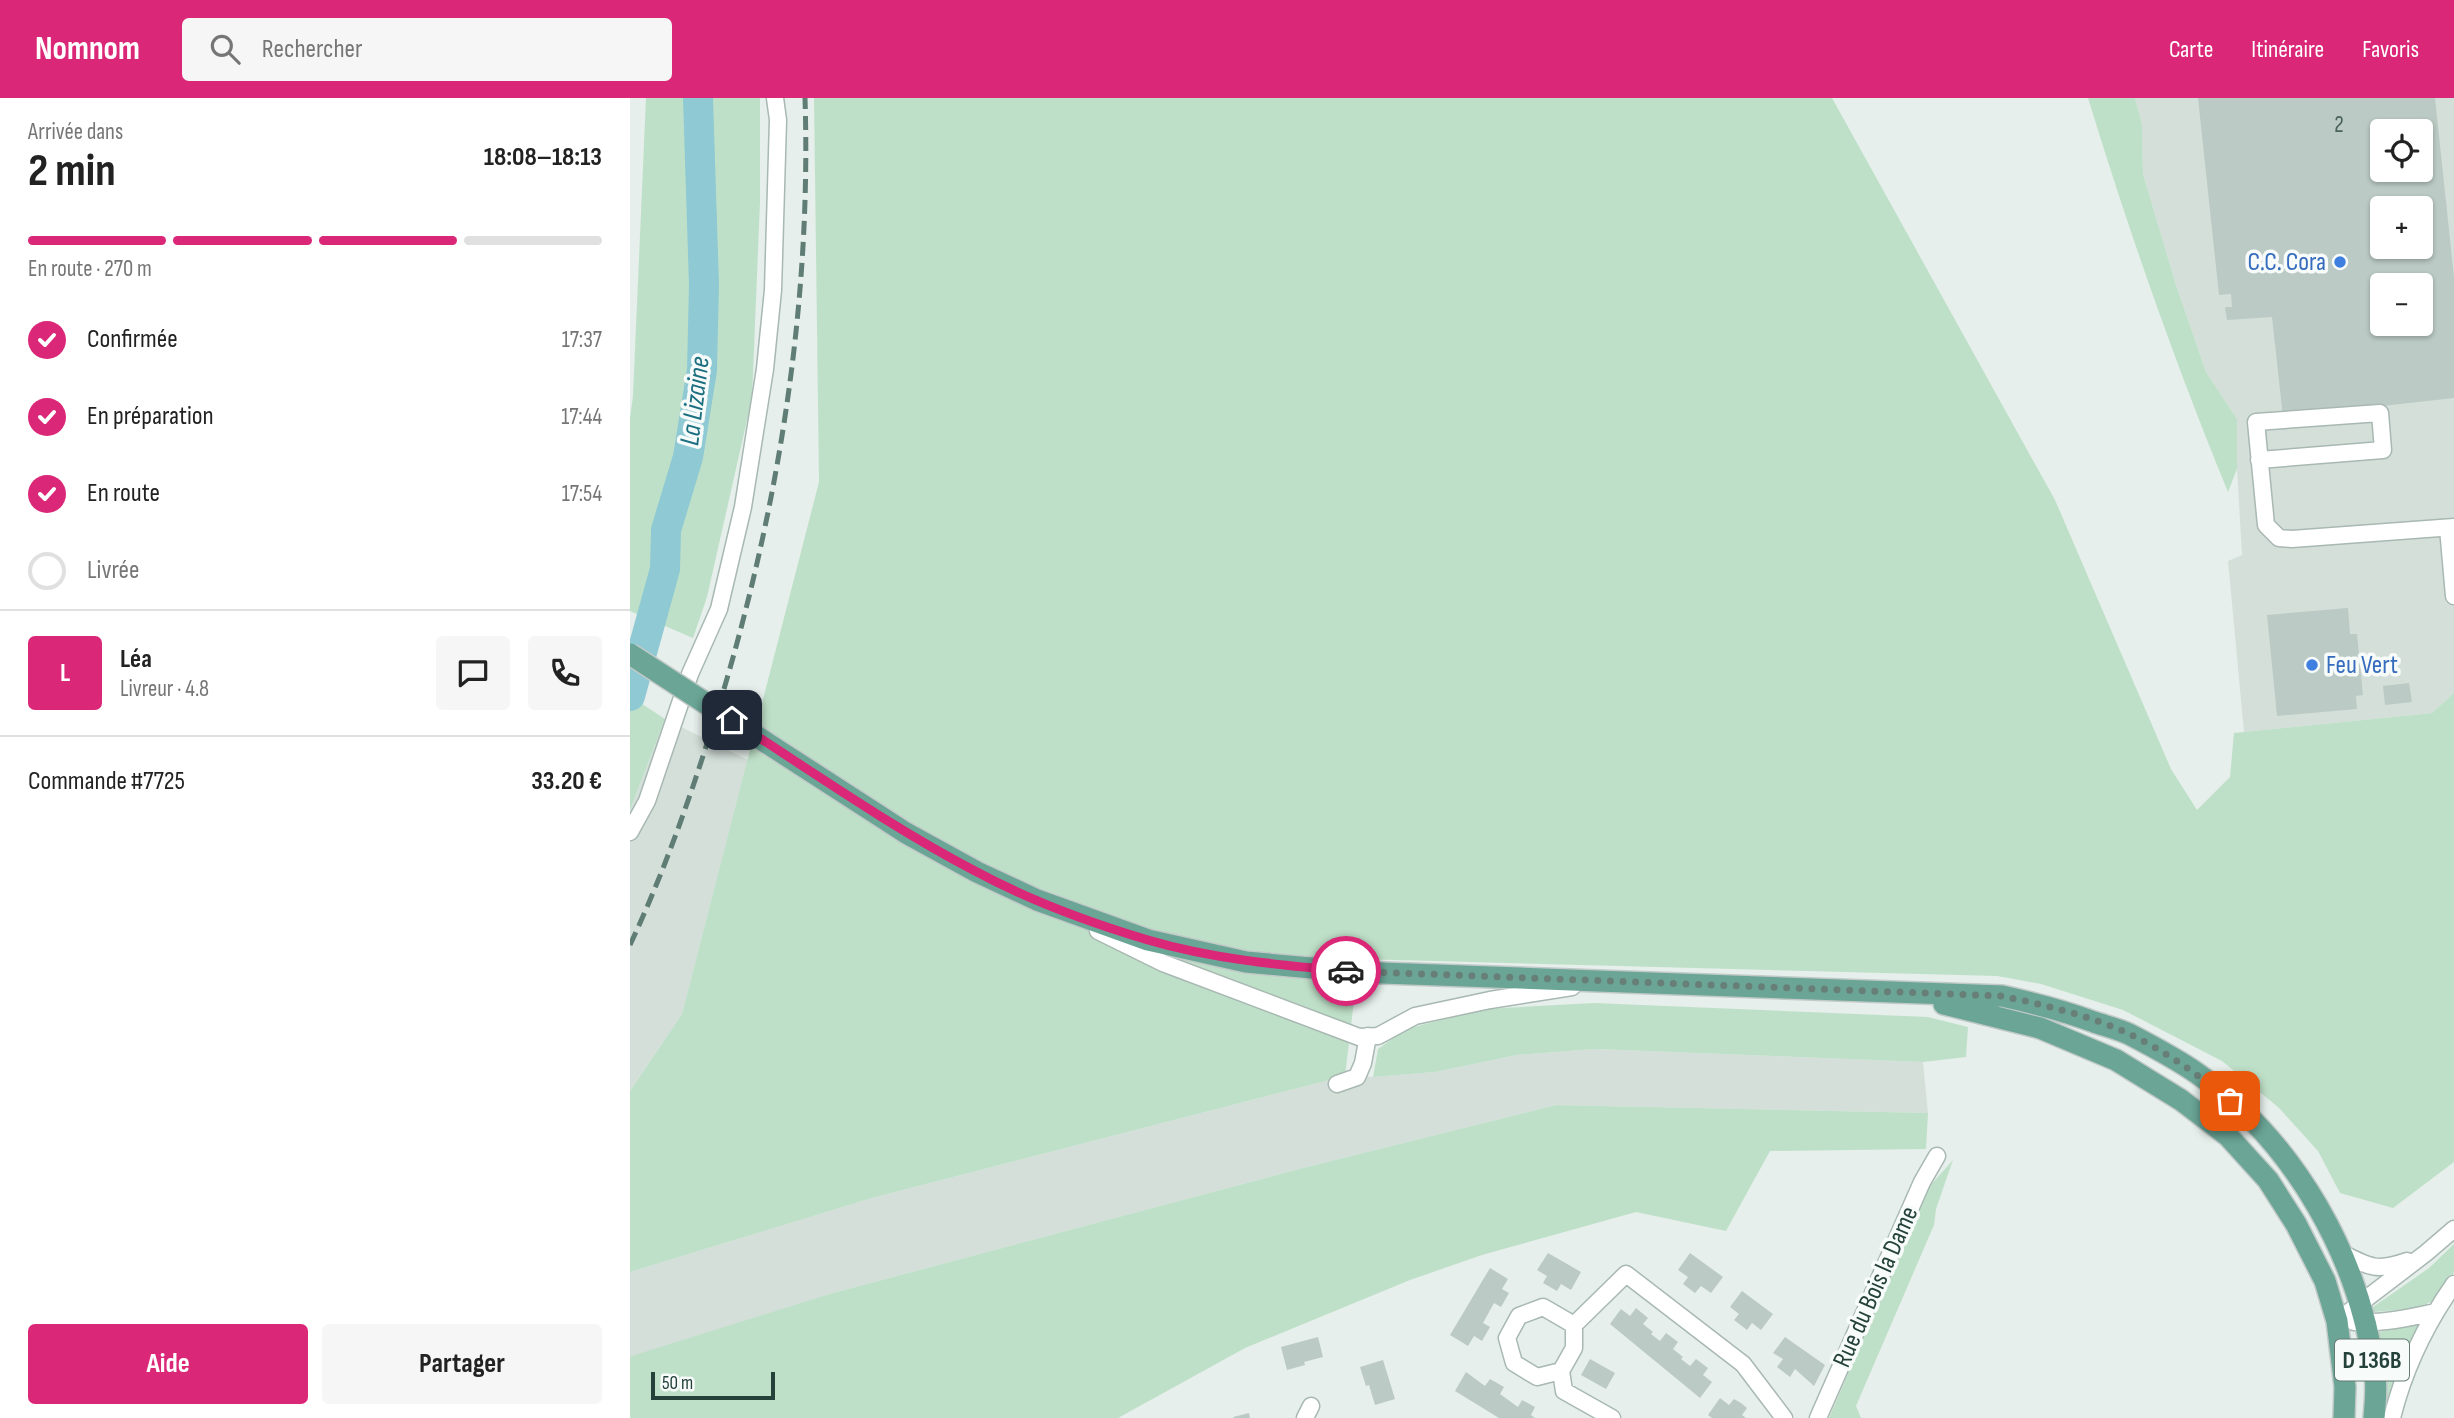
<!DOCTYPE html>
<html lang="fr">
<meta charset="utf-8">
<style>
body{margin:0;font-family:"Sofia Sans Condensed",sans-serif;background:#f6f6f6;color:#222;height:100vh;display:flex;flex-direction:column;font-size:26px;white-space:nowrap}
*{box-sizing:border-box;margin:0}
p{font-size:23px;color:#767676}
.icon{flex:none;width:38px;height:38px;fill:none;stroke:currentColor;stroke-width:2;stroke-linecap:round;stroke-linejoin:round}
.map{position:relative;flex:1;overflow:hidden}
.panel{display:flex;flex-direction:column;background:#fff;width:630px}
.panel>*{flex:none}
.fabs{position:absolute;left:1740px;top:21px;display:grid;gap:14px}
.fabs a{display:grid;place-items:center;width:63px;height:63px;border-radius:7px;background:#fff;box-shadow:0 2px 5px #0004;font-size:35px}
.scale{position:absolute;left:21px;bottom:18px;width:124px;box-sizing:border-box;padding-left:7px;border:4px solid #24423a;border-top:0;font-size:19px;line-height:24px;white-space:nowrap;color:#24423a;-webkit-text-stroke:5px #f7fbf9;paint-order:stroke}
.pin{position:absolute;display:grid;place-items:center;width:60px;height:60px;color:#fff;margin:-30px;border-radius:14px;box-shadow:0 4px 10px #0006}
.courier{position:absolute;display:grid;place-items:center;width:70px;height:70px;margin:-35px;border:5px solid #db2777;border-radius:50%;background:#fff;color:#222;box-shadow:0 2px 9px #0007}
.headline em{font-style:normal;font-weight:700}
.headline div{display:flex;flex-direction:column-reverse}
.headline{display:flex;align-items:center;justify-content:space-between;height:119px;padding:0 28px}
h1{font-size:46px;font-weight:700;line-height:52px}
.bar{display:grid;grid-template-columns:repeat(4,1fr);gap:10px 7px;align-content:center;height:84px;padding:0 28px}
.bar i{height:9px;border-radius:5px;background:#e0e0e0}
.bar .on{background:#db2777}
.bar p{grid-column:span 4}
.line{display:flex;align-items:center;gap:18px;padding:0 28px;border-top:2px solid #e0e0e0}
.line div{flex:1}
.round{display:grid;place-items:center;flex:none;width:74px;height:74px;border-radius:7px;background:#f6f6f6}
ol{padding:0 28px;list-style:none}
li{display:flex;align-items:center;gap:21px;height:77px}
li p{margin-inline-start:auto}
li .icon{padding:7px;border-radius:50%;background:#db2777;color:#fff;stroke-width:4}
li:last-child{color:#767676}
li i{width:38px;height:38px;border:4px solid #e0e0e0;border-radius:50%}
.cta{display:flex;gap:14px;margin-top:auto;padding:14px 28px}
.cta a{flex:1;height:80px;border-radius:7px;background:#db2777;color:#fff;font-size:28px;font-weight:700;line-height:80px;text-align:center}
.cta a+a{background:#f6f6f6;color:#222}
header{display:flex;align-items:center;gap:42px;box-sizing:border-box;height:98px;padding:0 35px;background:#db2777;color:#fff}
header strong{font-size:33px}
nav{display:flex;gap:38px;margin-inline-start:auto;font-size:24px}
.search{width:490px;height:63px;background:#f6f6f6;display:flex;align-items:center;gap:18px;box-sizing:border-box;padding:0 24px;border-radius:7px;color:#767676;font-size:26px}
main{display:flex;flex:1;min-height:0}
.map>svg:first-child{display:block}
.built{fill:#d4dfda;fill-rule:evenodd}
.green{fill:#bfe0c8}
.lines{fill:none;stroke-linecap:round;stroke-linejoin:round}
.river{stroke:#8ec9d4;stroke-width:30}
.building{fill:#bbcac4;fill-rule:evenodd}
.minor-casing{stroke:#a8b8b2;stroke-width:19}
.major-casing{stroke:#c2cac8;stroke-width:24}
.minor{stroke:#fff;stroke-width:16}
.major{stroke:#6aa596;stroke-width:21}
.rail{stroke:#5f7d75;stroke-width:5;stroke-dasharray:14 7;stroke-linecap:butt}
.major-bridge-casing{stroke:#c2cac8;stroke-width:24;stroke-linecap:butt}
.major-bridge{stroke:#6aa596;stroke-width:21}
.done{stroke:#687f78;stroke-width:7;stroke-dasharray:0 12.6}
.route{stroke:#db2777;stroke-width:9}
.shop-dot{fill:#3f7fe0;stroke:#f7fbf9;stroke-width:2.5}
.labels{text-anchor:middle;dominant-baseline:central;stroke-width:7;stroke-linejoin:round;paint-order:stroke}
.number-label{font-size:23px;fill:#4a645c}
.shield{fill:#f7fbf9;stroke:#637a73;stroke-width:2}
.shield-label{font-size:24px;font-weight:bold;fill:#24423a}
.shop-label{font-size:26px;fill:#366cbe;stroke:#f7fbf9;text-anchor:end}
.street-label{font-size:26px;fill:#24423a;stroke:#f7fbf9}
.water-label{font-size:28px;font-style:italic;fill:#1c6f80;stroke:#f7fbf9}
</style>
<header>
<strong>Nomnom</strong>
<div class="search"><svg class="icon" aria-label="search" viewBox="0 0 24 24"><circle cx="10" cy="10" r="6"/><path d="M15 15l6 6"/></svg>Rechercher</div>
<nav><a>Carte</a><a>Itinéraire</a><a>Favoris</a></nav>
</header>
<main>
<section class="panel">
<div class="headline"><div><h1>2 min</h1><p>Arrivée dans</p></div><em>18:08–18:13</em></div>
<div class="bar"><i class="on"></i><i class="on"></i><i class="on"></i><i></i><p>En route · 270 m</p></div>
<ol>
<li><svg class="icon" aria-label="check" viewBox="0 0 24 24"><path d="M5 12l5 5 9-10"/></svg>Confirmée<p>17:37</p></li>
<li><svg class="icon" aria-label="check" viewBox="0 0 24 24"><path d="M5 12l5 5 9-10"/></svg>En préparation<p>17:44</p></li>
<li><svg class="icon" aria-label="check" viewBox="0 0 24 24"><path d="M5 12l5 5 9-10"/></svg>En route<p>17:54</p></li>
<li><i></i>Livrée</li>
</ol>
<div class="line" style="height:126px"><b class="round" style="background:#db2777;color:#fff">L</b><div><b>Léa</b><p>Livreur · 4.8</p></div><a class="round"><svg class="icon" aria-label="chat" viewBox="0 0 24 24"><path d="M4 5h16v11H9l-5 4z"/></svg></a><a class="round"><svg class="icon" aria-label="phone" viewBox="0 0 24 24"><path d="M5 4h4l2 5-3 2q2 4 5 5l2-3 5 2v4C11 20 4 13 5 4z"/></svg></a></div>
<div class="line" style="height:91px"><div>Commande #7725</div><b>33.20 €</b></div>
<div class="cta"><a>Aide</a><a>Partager</a></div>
</section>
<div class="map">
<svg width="1824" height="1320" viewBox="0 0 1824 1320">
<rect width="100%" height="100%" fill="#e6efeb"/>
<!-- built -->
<path class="built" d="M1505 0H1824V595L1802 615 1614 634 1598 463 1612 457 1607 371V321L1576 274 1546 187 1513 76 1512 26ZM1752 33H1790V72H1752ZM1752 110H1790V149H1752ZM1752 187H1790V226H1752Z
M35 621 118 662 52 916 0 993V712Z
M965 951 1293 964 1298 1015 926 1007 669 1071 203 1195 0 1266V1174L242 1100 715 978 743 979 805 974 887 957Z"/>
<!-- green -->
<path class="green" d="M16 0H130V104L122 300 77 499 63 540 0 513V320L3 298Z
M184 0H1202L1425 402 1541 671 1567 712 1600 679 1604 635 1802 615 1824 595V1064L1763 1110 1710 1095 1688 1053 1648 1009 1592 963 1493 912 1411 886 1367 878 729 861 715 978 242 1100 0 1174V993L52 916 189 384Z
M1458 0H1505L1512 26 1513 76 1546 187 1576 274 1607 321V371L1598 394C1545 265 1499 134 1458 0Z
M0 598 35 621 0 712Z
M964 905 1298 919 1338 929 1336 959 1293 964 965 951 887 957 805 974 743 979 748 951 776 931 854 911Z
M926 1007 1298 1015 1296 1051 1140 1053 1096 1133 1006 1114 852 1157 780 1182 615 1250 488 1320H0V1259L8 1256 203 1195 669 1071Z
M1323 1062 1306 1111 1304 1127 1226 1308 1231 1320H1199L1298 1090Z
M1824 1146V1174L1805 1202 1788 1210 1744 1214 1743 1209 1799 1170Z
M1788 1226 1790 1227 1766 1279 1758 1310 1755 1309 1749 1234Z"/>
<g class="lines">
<!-- river -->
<path class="river" d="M0 598 35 471 36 432 58 359 72 272 74 187 68 0"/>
</g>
<!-- building -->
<path class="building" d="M1568 0H1805L1824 179V300L1653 319 1642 219 1597 222 1595 209H1602L1601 196 1589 197ZM1752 33H1790V72H1752ZM1752 110H1790V149H1752ZM1752 187H1790V226H1752Z
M1718 510 1720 536H1727L1733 597 1726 598 1727 611 1647 618 1637 517Z
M1779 585 1782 604 1755 607 1753 588Z
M918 1155 951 1174 941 1192 931 1186 927 1193 913 1185 917 1178 907 1172Z
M1060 1155 1093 1179 1081 1195 1071 1188 1065 1195 1053 1186 1058 1179 1048 1172Z
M860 1170 878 1181 872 1191 879 1195 871 1209 864 1205 853 1225 860 1229 852 1243 844 1238 838 1248 820 1237Z
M1112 1193 1143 1216 1131 1232 1122 1225 1117 1232 1104 1222 1109 1216 1100 1209Z
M1006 1210 1018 1220 1013 1226 1023 1234 1021 1236 1030 1243 1036 1235 1048 1244 1043 1251 1053 1259 1051 1261 1060 1268 1066 1261 1078 1270 1073 1277 1082 1284 1070 1300 980 1226 991 1211 1000 1218Z
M688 1239 693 1259 674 1264 675 1267 657 1272 651 1249Z
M1155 1239 1195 1267 1184 1288 1165 1271 1160 1279 1147 1269 1153 1261 1143 1255Z
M960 1261 985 1275 976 1291 951 1277Z
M753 1262 765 1301 745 1307 739 1287 736 1288 730 1269Z
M836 1274 855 1288 860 1281 874 1289 870 1296 888 1309 892 1302 905 1309 901 1317 905 1320H869L825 1293Z
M1090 1300 1099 1307 1104 1301 1111 1305 1117 1310 1112 1317 1116 1320H1082L1078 1317Z
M619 1315 620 1320H604L603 1319Z"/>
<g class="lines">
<defs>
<path id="minor" d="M1629 362 1753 352 1750 315 1626 324 1636 427 1649 440 1662 441 1824 429
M1818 430 1824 498
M0 734 17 703 60 576 89 511 113 409 135 271 143 192 148 22 145 0
M468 833 533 865 729 939 748 938 785 918 860 902 942 889
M707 986 727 979 733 965 738 938
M1712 1155C1739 1169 1747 1174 1777 1163
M1707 1223 1796 1155 1824 1131
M1724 1224C1750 1226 1779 1220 1805 1214
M944 1227 913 1209 889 1218 877 1240 884 1265 907 1279 931 1273 944 1250V1227L996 1176 1113 1266 1154 1320
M931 1273 934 1293 982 1320
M675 1320 681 1308
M1188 1320 1292 1084 1307 1058
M1762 1320C1774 1271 1796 1226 1824 1186"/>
<path id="major" d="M143 649 276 735 347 774 407 802 518 842 616 864 725 874 1372 898C1404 905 1434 913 1464 924 1476 928 1488 931 1499 936 1522 948 1547 961 1568 976 1665 1044 1731 1161 1745 1278 1747 1291 1745 1306 1744 1320
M1314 906 1410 930 1486 962 1551 1002 1598 1038 1638 1082 1666 1126 1695 1183 1707 1223 1715 1289 1714 1320"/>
</defs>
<!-- minor casing -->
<use href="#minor" class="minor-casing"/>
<!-- major casing -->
<use href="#major" class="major-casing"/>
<!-- minor -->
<use href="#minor" class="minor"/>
<!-- major -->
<use href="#major" class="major"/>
<!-- rail -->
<path class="rail" d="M0 847C29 785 53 720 74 655 143 445 182 221 175 0"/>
<defs>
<path id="major-bridge" d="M0 556 143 649"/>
</defs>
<!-- major-bridge casing -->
<use href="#major-bridge" class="major-bridge-casing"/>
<!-- major-bridge -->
<use href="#major-bridge" class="major-bridge"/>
</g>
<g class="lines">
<!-- done -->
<path class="done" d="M716 873 1372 898C1414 907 1458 917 1497 935 1534 952 1569 977 1600 1003"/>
<!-- route -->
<path class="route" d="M102 622C183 674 261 729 345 773 397 801 461 825 518 842 582 861 649 867 716 873"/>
</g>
<!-- markers -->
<g class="shop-dot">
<circle cx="1710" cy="164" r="7"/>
<circle cx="1682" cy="567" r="7"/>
</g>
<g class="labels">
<!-- number labels -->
<g class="number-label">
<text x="1709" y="27">2</text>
</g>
<!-- shield labels -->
<rect class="shield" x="1705" y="1241.5" width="74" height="41" rx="5"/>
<g class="shield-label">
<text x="1742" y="1262">D 136B</text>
</g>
<!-- shop labels -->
<g class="shop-label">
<text x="1696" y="164">C.C. Cora</text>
<text x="1696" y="567" text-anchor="start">Feu Vert</text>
</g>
<!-- street labels -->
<g class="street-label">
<text transform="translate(1246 1189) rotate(-66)">Rue du Bois la Dame</text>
</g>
<!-- water labels -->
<g class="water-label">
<text transform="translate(65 303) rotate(-83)">La Lizaine</text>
</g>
</g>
</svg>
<div class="fabs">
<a><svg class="icon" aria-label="locate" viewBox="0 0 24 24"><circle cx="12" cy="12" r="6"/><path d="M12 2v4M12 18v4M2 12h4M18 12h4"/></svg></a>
<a>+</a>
<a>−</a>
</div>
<div class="scale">50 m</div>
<div class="pin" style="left:1600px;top:1003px;background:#ea580c"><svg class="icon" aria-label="bag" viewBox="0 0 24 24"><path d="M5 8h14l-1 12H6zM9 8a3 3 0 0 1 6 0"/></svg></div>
<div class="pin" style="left:102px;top:622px;background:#1f2937"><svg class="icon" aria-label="home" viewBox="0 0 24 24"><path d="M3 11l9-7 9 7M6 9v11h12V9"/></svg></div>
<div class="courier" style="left:716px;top:873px"><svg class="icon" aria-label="car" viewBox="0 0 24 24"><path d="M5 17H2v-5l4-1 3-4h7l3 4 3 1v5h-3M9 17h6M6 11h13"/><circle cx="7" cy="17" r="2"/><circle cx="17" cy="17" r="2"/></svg></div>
</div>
</main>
